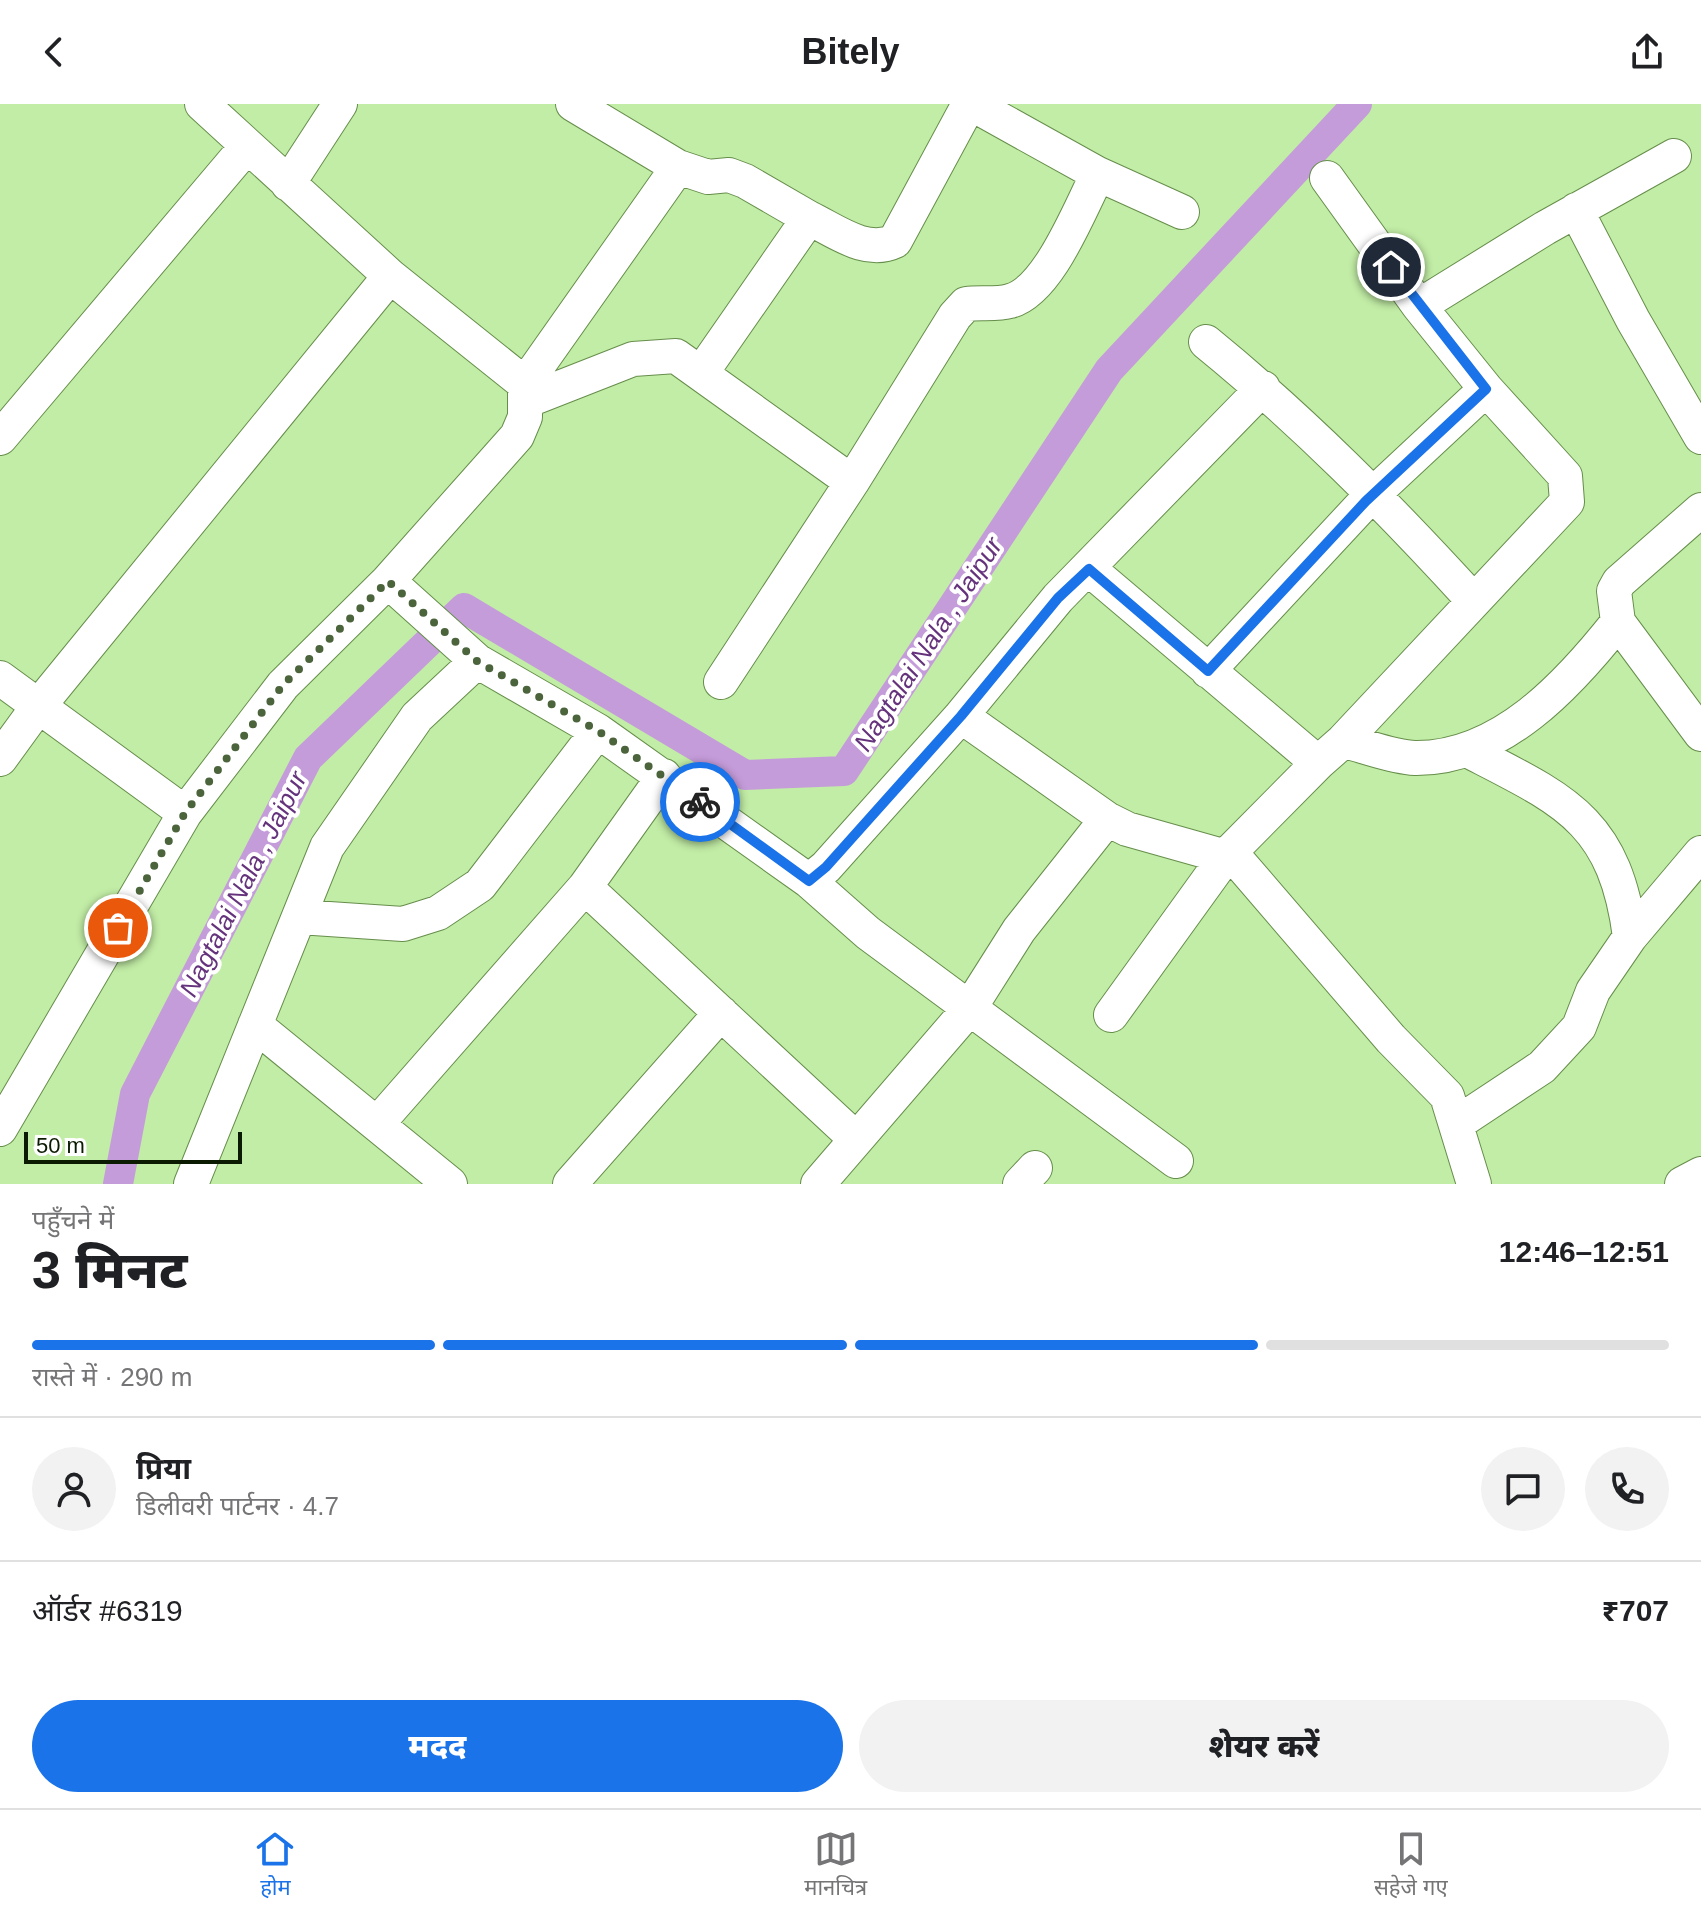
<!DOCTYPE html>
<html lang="hi">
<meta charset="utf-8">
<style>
body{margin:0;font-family:Helvetica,"Noto Sans Devanagari",sans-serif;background:#f2f2f2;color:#202124;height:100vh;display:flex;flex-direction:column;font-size:30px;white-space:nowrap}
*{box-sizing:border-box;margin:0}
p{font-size:26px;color:#757577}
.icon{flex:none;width:44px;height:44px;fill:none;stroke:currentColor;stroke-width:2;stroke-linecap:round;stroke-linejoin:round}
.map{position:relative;height:1080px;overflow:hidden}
.details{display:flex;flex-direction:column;background:#fff;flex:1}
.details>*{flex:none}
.scale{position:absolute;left:24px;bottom:20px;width:218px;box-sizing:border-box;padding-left:8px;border:4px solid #0b1b02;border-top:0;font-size:22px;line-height:28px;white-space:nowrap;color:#0b1b02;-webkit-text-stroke:6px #fff;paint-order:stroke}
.pin{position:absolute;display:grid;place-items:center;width:68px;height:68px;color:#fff;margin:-34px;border:4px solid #fff;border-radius:50%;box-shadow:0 2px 8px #0007}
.courier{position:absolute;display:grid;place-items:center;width:80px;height:80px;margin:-40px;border:6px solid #1a73e8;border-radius:50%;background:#fff;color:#222;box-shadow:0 2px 10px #0007}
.overview em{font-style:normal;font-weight:800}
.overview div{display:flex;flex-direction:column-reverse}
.overview{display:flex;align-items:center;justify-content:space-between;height:136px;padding:0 32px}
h1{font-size:52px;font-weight:800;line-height:60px}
.bar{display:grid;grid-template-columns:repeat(4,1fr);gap:12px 8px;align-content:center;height:96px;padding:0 32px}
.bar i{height:10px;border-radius:6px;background:#e0e0e0}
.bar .on{background:#1a73e8}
.bar p{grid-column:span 4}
.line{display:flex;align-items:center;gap:20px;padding:0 32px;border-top:2px solid #e0e0e0}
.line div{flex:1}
.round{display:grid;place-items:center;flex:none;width:84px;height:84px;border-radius:42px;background:#f2f2f2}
.primary-button{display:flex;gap:16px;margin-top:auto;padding:16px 32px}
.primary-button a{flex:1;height:92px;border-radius:48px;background:#1a73e8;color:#fff;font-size:32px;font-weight:800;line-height:92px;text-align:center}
.primary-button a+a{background:#f2f2f2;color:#202124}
header{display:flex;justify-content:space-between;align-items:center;height:104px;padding:0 32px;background:#fff;font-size:36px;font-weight:800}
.menu{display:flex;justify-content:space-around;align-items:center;height:112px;border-top:2px solid #e0e0e0;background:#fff;font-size:22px;color:#757577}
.menu a{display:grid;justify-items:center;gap:4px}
.menu .on{color:#1a73e8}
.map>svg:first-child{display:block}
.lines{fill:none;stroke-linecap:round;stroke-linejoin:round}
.canal{stroke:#c59cda;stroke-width:30}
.minor-casing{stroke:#668e4b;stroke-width:36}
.minor{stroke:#fff;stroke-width:34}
.done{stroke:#4b643b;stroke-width:8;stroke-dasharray:0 14.4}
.route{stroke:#1a73e8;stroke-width:10}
.labels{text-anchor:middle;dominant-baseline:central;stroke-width:8;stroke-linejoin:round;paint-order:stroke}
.water-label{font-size:26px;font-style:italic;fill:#65327c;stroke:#fff}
</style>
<header><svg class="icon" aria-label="back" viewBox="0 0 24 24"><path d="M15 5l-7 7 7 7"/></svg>Bitely<svg class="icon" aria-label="share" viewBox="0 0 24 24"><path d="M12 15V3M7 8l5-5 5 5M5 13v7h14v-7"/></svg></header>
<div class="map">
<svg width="1701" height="1080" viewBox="0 0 1701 1080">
<rect width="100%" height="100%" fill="#c2eda6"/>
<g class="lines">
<!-- canal -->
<path class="canal" d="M118 1080 135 990 308 654 464 504 745 671 844 667 1109 266 1357 0"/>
<defs>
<path id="minor" d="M573 0 678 63 708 73 729 71 745 77 809 114
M1098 70 1182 108
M1327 74 1419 202
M288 80 340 0
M1576 106 1633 216 1701 333
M1206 238C1303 317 1389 404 1473 496
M702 268 809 114C836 127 866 151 895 137L969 0
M525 280 678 63
M526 297 633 255 676 252 852 378 721 578
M0 334 247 42
M852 378 955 212 966 200C980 198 996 201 1010 197 1049 187 1080 104 1098 70L972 0
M1089 465 1318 659 1225 753 1111 911
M388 477 477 557
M1618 518 1701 630
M1208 567 1366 397 1486 285
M0 574 185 709
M1343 637C1366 642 1392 653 1415 654 1501 655 1569 580 1618 518L1614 487 1619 478 1701 406
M1469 647C1564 696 1615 716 1630 833
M0 655 37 604 390 172
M1318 659 1343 637 1567 398 1565 372 1486 285 1419 202 1545 124 1674 52
M1107 715 1127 725 1237 756 1391 935 1447 992 1474 1080
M809 777 868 829 1176 1057
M585 783 664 672
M299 813 403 820 438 809 480 781 598 627
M255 921 450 1080
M377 1020 585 783 856 1035
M1456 1020 1542 963 1579 923 1593 887 1630 833 1701 749
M0 1025 185 709 283 581 388 477 517 332 525 313V280L390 172 202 0
M191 1080 327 743 417 613 477 557 598 627 809 777 826 763 961 612 1058 494 1263 284
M570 1080 721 909
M818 1080 969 905 1019 826 1107 715 961 612
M1020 1080 1035 1064
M1682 1080 1701 1070"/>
</defs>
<!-- minor casing -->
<use href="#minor" class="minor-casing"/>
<!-- minor -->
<use href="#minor" class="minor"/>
</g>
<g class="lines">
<!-- done -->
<path class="done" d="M118 824 185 709 283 581 388 477 477 557 598 627 700 698"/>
<!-- route -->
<path class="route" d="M700 698 809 777 826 763 961 612 1058 494 1089 465 1208 567 1366 397 1486 285 1391 163"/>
</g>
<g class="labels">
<!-- water labels -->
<g class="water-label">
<text transform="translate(928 540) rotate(-57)">Nagtalai Nala , Jaipur</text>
<text transform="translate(243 780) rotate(-63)">Nagtalai Nala , Jaipur</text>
</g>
</g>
</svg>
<div class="scale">50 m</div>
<div class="pin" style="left:118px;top:824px;background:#ea580c"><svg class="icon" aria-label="bag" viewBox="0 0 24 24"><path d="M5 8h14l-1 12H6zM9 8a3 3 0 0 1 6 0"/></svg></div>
<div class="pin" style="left:1391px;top:163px;background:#1f2937"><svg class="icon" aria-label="home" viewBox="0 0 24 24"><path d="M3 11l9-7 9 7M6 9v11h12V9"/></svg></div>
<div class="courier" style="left:700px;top:698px"><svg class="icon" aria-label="bike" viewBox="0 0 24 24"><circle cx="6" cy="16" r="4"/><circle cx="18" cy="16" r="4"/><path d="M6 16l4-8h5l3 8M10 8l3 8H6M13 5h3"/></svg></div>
</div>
<section class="details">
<div class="overview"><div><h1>3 मिनट</h1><p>पहुँचने में</p></div><em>12:46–12:51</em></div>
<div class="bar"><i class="on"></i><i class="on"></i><i class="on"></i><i></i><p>रास्ते में · 290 m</p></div>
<div class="line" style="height:144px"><a class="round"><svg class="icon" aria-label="person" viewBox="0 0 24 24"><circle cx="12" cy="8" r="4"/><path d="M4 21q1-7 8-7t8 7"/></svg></a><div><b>प्रिया</b><p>डिलीवरी पार्टनर · 4.7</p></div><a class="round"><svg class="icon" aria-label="chat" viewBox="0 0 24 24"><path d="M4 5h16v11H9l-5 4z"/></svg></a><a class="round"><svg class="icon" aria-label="phone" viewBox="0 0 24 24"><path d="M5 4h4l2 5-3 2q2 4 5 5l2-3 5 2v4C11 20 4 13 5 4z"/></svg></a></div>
<div class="line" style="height:104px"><div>ऑर्डर #6319</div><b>₹707</b></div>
<div class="primary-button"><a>मदद</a><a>शेयर करें</a></div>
</section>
<nav class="menu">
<a class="on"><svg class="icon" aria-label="home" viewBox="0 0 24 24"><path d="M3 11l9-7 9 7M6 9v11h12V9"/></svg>होम</a>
<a><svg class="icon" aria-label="map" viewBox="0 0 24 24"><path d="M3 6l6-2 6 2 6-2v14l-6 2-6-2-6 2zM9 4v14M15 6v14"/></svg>मानचित्र</a>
<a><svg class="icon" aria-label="saved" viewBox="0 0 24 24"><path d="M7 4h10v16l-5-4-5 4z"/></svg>सहेजे गए</a>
</nav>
